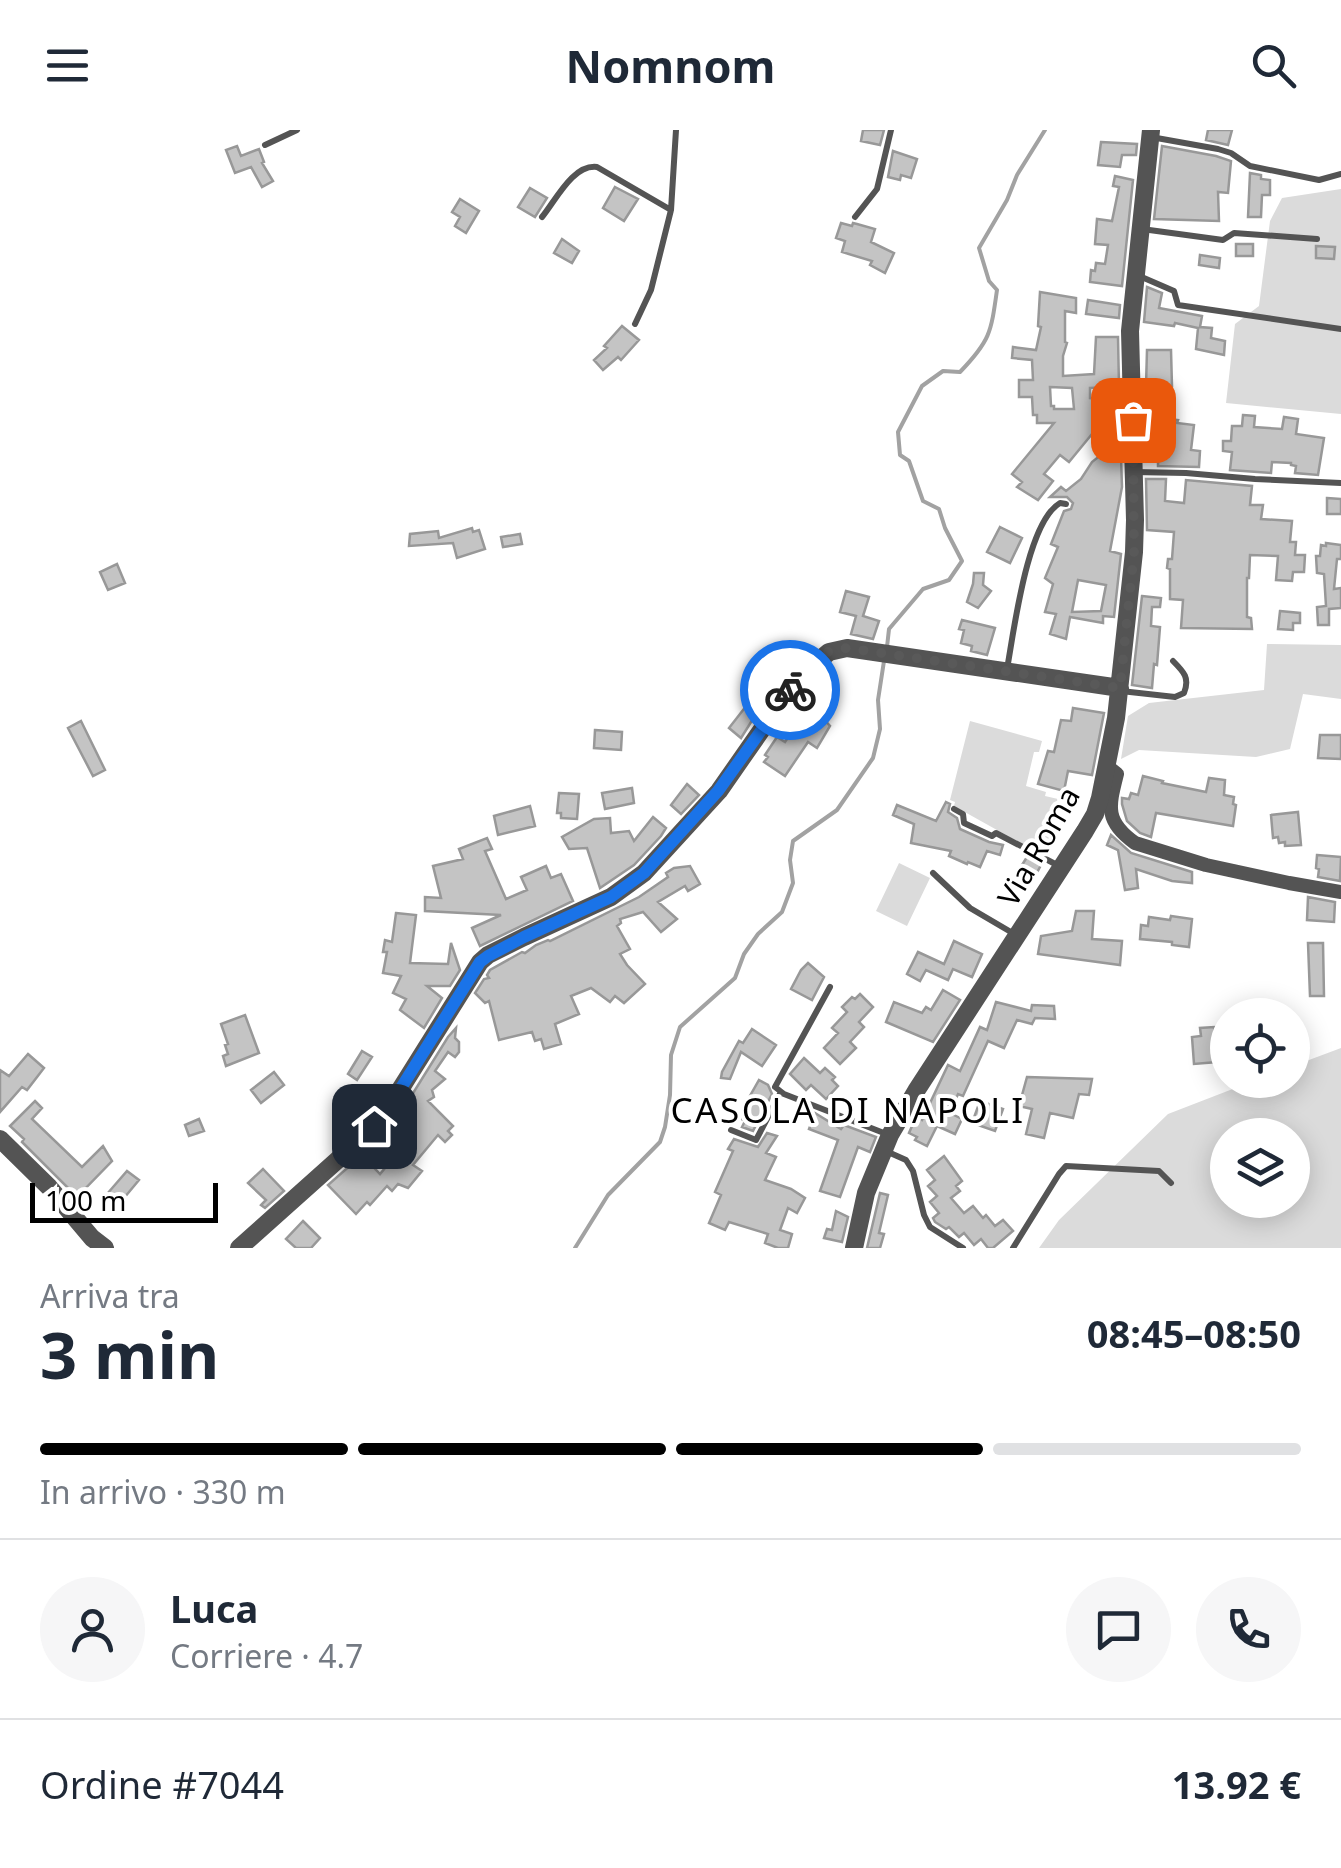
<!DOCTYPE html>
<html lang="it">
<meta charset="utf-8">
<style>
body{margin:0;font-family:"Noto Sans",sans-serif;background:#f6f6f7;color:#1f2937;height:100vh;display:flex;flex-direction:column;font-size:38px;white-space:nowrap}
*{box-sizing:border-box;margin:0}
p{font-size:32px;color:#747a83}
.icon{flex:none;width:55px;height:55px;fill:none;stroke:currentColor;stroke-width:2;stroke-linecap:round;stroke-linejoin:round}
.map{position:relative;height:1118px;overflow:hidden}
.drawer{display:flex;flex-direction:column;background:#fff;flex:1}
.drawer>*{flex:none}
.buttons{position:absolute;left:1210px;top:868px;display:grid;gap:20px}
.buttons a{display:grid;place-items:center;width:100px;height:100px;border-radius:50%;background:#fff;box-shadow:0 5px 25px #0003;font-size:50px}
.scale{position:absolute;left:30px;bottom:25px;width:188px;box-sizing:border-box;padding-left:10px;border:5px solid #000;border-top:0;font-size:28px;line-height:35px;white-space:nowrap;color:#000;-webkit-text-stroke:8px #fff;paint-order:stroke}
.pin{position:absolute;display:grid;place-items:center;width:85px;height:85px;color:#fff;margin:-42px;border-radius:20px;box-shadow:0 5px 15px #0006}
.courier{position:absolute;display:grid;place-items:center;width:100px;height:100px;margin:-50px;border:8px solid #1a73e8;border-radius:50%;background:#fff;color:#222;box-shadow:0 2px 12px #0007}
.overview em{font-style:normal;font-weight:700}
.overview div{display:flex;flex-direction:column-reverse}
.overview{display:flex;align-items:center;justify-content:space-between;height:170px;padding:0 40px}
h1{font-size:65px;font-weight:700;line-height:75px}
.bar{display:grid;grid-template-columns:repeat(4,1fr);gap:15px 10px;align-content:center;height:120px;padding:0 40px}
.bar i{height:12px;border-radius:8px;background:#e0e1e3}
.bar .current{background:#000}
.bar p{grid-column:span 4}
.line{display:flex;align-items:center;gap:25px;padding:0 40px;border-top:2px solid #e0e1e3}
.line div{flex:1}
.round{display:grid;place-items:center;flex:none;width:105px;height:105px;border-radius:52px;background:#f6f6f7}
header{display:flex;justify-content:space-between;align-items:center;height:130px;padding:0 40px;background:#fff;font-size:45px;font-weight:700}
.map>svg:first-child{display:block}
.green{fill:#dbdbdb;fill-rule:evenodd}
.lines{fill:none;stroke-linecap:round;stroke-linejoin:round}
.stream{stroke:#a2a2a2;stroke-width:4}
.building{fill:#c4c4c4;stroke:#989898;stroke-width:2.5;fill-rule:evenodd}
.service{stroke:#545454;stroke-width:6}
.minor{stroke:#545454;stroke-width:14}
.tertiary{stroke:#545454;stroke-width:18}
.done{stroke:#595959;stroke-width:10;stroke-dasharray:0 18}
.route{stroke:#1a73e8;stroke-width:12}
.labels{text-anchor:middle;dominant-baseline:central;stroke-width:8;stroke-linejoin:round;paint-order:stroke}
.street-label{font-size:30px;fill:#000;stroke:#fff}
.quarter-label{font-size:35px;letter-spacing:2.5px;fill:#000;stroke:#fff}
</style>
<header><svg class="icon" aria-label="menu" viewBox="0 0 24 24"><path d="M4 6h16M4 12h16M4 18h16"/></svg>Nomnom<svg class="icon" aria-label="search" viewBox="0 0 24 24"><circle cx="10" cy="10" r="6"/><path d="M15 15l6 6"/></svg></header>
<div class="map">
<svg width="1341" height="1118" viewBox="0 0 1341 1118">
<rect width="100%" height="100%" fill="#fff"/>
<!-- green -->
<path class="green" d="M1341 59V284L1226 273 1235 194 1259 176 1270 91 1282 68Z
M1267 514 1341 515V569L1303 564 1290 619 1256 627 1139 620 1121 629 1128 586 1149 573 1264 560Z
M970 591 1042 611 1039 622H1034L1026 656 1046 662 1045 666 1058 669 1045 724H1040L954 676 955 672 950 670Z
M899 733 930 748 907 796 876 781Z
M1341 918V1118H1039L1059 1090 1168 984 1256 950H1292L1293 936ZM1228 1005H1292V1070H1228Z"/>
<g class="lines">
<!-- stream -->
<path class="stream" d="M887 517 889 499 923 459 949 450 962 431 945 398 939 379 923 371 909 331 900 325 898 302 922 256 943 241 960 242C990 211 991 203 997 160L989 151 979 118 1007 70 1017 45 1045 0
M575 1118 608 1065 660 1012 665 997 670 965 671 925 680 897 735 848 744 824 758 804 782 782 793 753 790 730 793 711 837 680 873 628 880 599 878 570 884 531"/>
</g>
<!-- building -->
<path class="building" d="M863 0H884L880 15 861 11Z
M1208 0H1232L1228 15 1206 10Z
M1101 12 1137 14 1136 25H1122L1120 37 1098 35Z
M237 16 241 26 259 19 264 32 262 33 273 51 262 57 251 37 235 43 226 20Z
M1162 16 1216 26 1231 31 1228 63 1218 62 1219 91 1154 89Z
M893 21 917 29 911 48 901 45 900 50 888 47Z
M1250 43 1261 45V49L1270 50V65H1262L1261 87H1248Z
M1115 46 1133 50 1122 156 1090 152 1091 140 1095 141 1096 133 1105 134 1108 115 1095 114 1097 89 1112 91 1119 57 1113 56Z
M615 57 638 69 624 91 603 78Z
M530 58 547 68 535 87 518 77Z
M460 69 479 81 466 103 455 96 460 87 452 82Z
M841 93 852 96 853 93 857 94 875 99 871 112 894 123 885 143 870 135 872 131 842 122 845 111 836 108Z
M562 109 579 121 572 133 554 123Z
M1236 114H1253V126H1236Z
M1316 116 1335 117 1334 129 1316 128Z
M1200 125 1220 128 1219 138 1199 135Z
M1147 157 1162 163 1159 178 1202 186 1200 197 1212 198 1211 208 1225 211 1224 225 1196 219 1198 198 1175 193 1174 196 1144 192Z
M1040 162 1076 168V183L1065 181V212L1067 213 1063 226V246L1094 244 1096 207H1118L1119 257 1090 258V268L1119 271 1069 332 1060 325 1044 344 1053 351 1038 370 1017 357 1022 352 1012 344 1054 293H1037V285H1033L1032 267H1019V250H1033L1032 230 1012 228 1013 217 1036 220 1041 197 1038 196ZM1050 257 1072 258 1074 279H1054V276H1051Z
M1088 170 1120 175 1119 188 1086 184Z
M622 196 639 210 621 230 618 227 603 240 594 230 607 218 604 216Z
M1147 220H1171L1172 256H1146Z
M1148 274 1169 276 1168 289 1178 290 1177 293 1194 295 1191 320 1200 321 1199 337 1158 336V326L1152 325 1155 304 1146 303Z
M1243 285 1255 286 1254 297 1282 299 1284 287 1298 289 1296 304 1324 308 1318 345 1295 343 1296 336 1291 335V333L1272 332 1271 343 1230 340 1232 322 1223 321V311H1231L1232 296H1242Z
M1112 316 1121 327 1122 357 1110 421 1121 424 1114 487 1103 486V493L1070 487 1066 509 1050 504 1056 484 1045 482 1053 454 1045 448 1058 417 1051 414 1064 381 1071 379 1073 373 1067 367H1050L1061 357 1066 361 1081 349 1092 332ZM1078 450 1106 455 1101 481 1072 482Z
M1146 349H1166L1165 371 1184 373 1186 350 1252 356 1250 375H1263L1261 389 1292 391 1290 412H1296L1295 425H1305L1304 442H1293L1292 451 1276 450 1278 426 1250 425 1249 448H1247V487L1251 488 1252 499 1181 498 1183 470 1170 469V439L1167 438 1168 429H1172L1174 402 1147 400Z
M1327 368 1341 369V384H1327Z
M1000 397 1022 408 1010 433 987 422Z
M472 398 473 402 479 400 485 419 457 428 453 413 409 416 410 404 438 401 439 408Z
M520 404 522 414 503 417 501 407Z
M1326 413 1341 415V429H1337L1334 459 1341 458V478L1329 479V495H1318L1317 477 1326 476 1324 444 1317 443 1316 426H1320L1321 415 1326 416Z
M117 434 125 453 108 460 100 442Z
M974 443H984L983 455 991 461 978 478 967 472 973 454Z
M846 461 869 467 863 486 879 491 873 509 851 504 856 486 840 482Z
M1142 466 1161 468 1160 477H1152L1151 496 1160 497 1157 535 1154 534 1152 558 1132 555Z
M1280 481 1300 483V493H1293V500L1278 499Z
M962 490 995 498 987 525 971 521 972 516 961 513 964 500 959 499Z
M754 566 763 573 741 608 729 598Z
M810 574 830 596 817 618 808 612 785 646 764 632 768 627 765 625 777 607 785 612Z
M1073 578 1104 583 1092 645 1068 641 1064 661 1038 654 1048 621 1054 622 1061 590 1071 591Z
M81 591 105 640 93 646 68 598Z
M595 600 622 602 621 620 594 618Z
M1320 605H1341V629L1318 628Z
M1143 646 1163 651 1162 653 1206 662 1209 648 1225 650 1224 665 1234 667 1233 674 1236 675 1233 696 1156 683 1151 707 1140 703 1127 691 1122 674V668L1129 669 1131 663 1138 665Z
M687 654 699 665 681 684 671 675Z
M632 658 634 673 605 679 602 663Z
M559 663 579 664 577 689 561 688V683H557Z
M946 672 950 674 948 682 957 688 960 699 989 712 1003 715 1000 725 987 721 980 737 968 732 967 734 949 726 951 721 911 713 914 694 893 685 897 675 936 691Z
M530 676 535 696 498 705 494 686Z
M1298 682 1301 715 1285 716V712L1279 713 1278 707 1273 708 1271 685Z
M653 687 666 698 661 706 634 735 600 758 587 718 569 719 562 707 594 689 610 688 611 703 629 701 634 711Z
M1111 705 1131 723 1192 742V753L1172 751 1136 739 1138 758 1125 760 1118 720 1107 715Z
M487 708 492 719 485 721 506 769 527 760 521 747 546 736 551 748 561 744 573 771 480 816 472 798 501 785 425 781V767L441 768 433 736 463 729 459 719Z
M1317 725 1341 727 1340 751 1318 747 1319 739 1316 738Z
M1027 727 1041 735 1032 752 1017 743Z
M690 736 700 754 688 761 685 756 658 772 677 789 661 802 643 782 620 789 621 793 617 796 630 819 620 824 627 835 645 854 624 873 615 866 610 872 591 858 571 866 579 884 555 894 561 914 544 919 541 909 535 911 532 902 499 910 489 871 485 873 475 863 484 849 489 848 487 845 490 840 522 822 525 823 536 815 548 810 550 811 639 767 668 747 666 743 674 738Z
M1308 767 1335 772 1334 792 1307 790Z
M1076 781H1094L1092 809 1122 811 1120 835 1038 824 1041 806 1072 801Z
M396 783 416 785 410 833 448 834 451 813 460 840 450 856H427L442 868 424 898 400 880 406 869 393 863 401 846 383 843 387 822H383L385 810 392 812Z
M1171 786 1192 789 1189 817 1172 815V812L1140 809 1141 795 1148 796 1149 787 1170 790Z
M954 811 982 824 972 847 953 839 948 850 926 840 920 851 907 844 918 822 944 834Z
M1308 813H1323L1324 866H1310Z
M808 833 824 847 812 870 791 859 801 840Z
M943 860 960 870 933 912 886 892 894 872 922 883 926 877 931 880Z
M860 864 873 877 859 892 864 897 850 912 856 918 840 934 824 918 838 903 832 898 847 882 842 877 852 867 855 869Z
M996 872 1031 881 1032 875 1054 876 1055 889 1035 888 1032 894 1017 890 1004 918 988 911 963 966 958 964 950 983 962 989 955 1004 937 996 927 1016 915 1010 917 1007 909 1003 916 987 922 990 948 935 960 941 980 897 987 900Z
M245 885 259 923 226 936 223 926 228 924 225 915 228 914 221 894Z
M1214 897 1217 932 1194 934 1192 907 1201 906 1200 898Z
M456 898 455 908 459 912V922L455 927 448 922 435 941 445 949 432 960 434 967 428 971 453 996 448 1001 452 1005 445 1012 438 1005 413 1035 422 1041 408 1058 398 1054 392 1061 387 1056 370 1075 367 1072 356 1084 328 1055 362 1025 380 1044 399 1021 397 1019 400 1014 385 1002 397 989 448 907Z
M752 899 776 915 762 936 741 922 730 949 721 948 722 942 739 911 743 913Z
M362 921 372 927 357 950 348 944Z
M28 924 44 938 27 960 22 957 0 982V940L9 946Z
M804 928 820 943 825 938 835 947 832 950 838 956 826 969 811 955 806 960 790 944Z
M274 942 284 955 261 973 251 960Z
M1027 947 1092 949 1089 965 1079 964 1073 988 1050 983 1044 1008 1026 1004 1032 979 1019 976Z
M759 950 768 955 772 964 753 1001 742 997 745 991 738 987Z
M373 960 381 967 356 996 360 991 353 984Z
M35 971 42 978 32 989 82 1037 103 1016 112 1031 77 1067 22 1012 24 1009 10 996Z
M980 971 1003 979 995 1001 972 993Z
M815 983 841 999 844 995 876 1007 870 1022 858 1017 840 1067 820 1061 838 1010 809 999Z
M199 989 204 1001 189 1006 185 995Z
M767 1003 777 1006 766 1023 776 1027 765 1050 791 1059 805 1068 797 1083 788 1078 780 1100 792 1104 788 1118H778L765 1113 768 1104 729 1092 725 1100 709 1093 721 1065 715 1062 733 1021 728 1019 734 1009 758 1017Z
M944 1026 962 1051 956 1056 960 1061 951 1068 964 1083 973 1076 983 1088 986 1085 995 1096 1003 1090 1013 1101 993 1118H988L981 1109 974 1115 964 1103 959 1107 949 1097 946 1099 935 1092 933 1088 939 1083 930 1072 937 1066 928 1056 935 1050 927 1040Z
M263 1039 284 1061 265 1078 261 1075 266 1070 248 1053Z
M127 1041 139 1050 119 1074 107 1064Z
M880 1063 888 1065 879 1103 884 1104 880 1118H867Z
M836 1081 848 1087 842 1112 824 1108 827 1099 832 1100Z
M303 1091 320 1108 311 1118H296L286 1109Z"/>
<g class="lines">
<!-- service -->
<path class="service" d="M1151 7 1218 19 1231 23 1250 36 1319 50 1341 44
M265 15 297 0
M542 87C556 70 573 34 597 37L671 80 676 0
M855 87 877 59 891 0
M1142 99 1223 110 1234 103 1317 109
M1137 145 1174 161 1178 175 1341 199
M635 194 651 160 671 80
M1135 342 1186 343 1255 349 1341 353
M1007 539C1014 501 1027 392 1060 373L1066 374
M1121 561 1175 567 1184 563C1190 548 1184 542 1173 531
M954 679 963 684 964 693 992 706 996 703 1059 736
M933 743 970 778 1016 805
M830 857 775 957 784 964 889 1005
M731 1000 756 1010 781 962
M888 1022 906 1030 913 1041 924 1085 930 1097 963 1118
M1013 1118 1059 1044 1066 1036 1159 1041 1171 1053"/>
<!-- minor -->
<path class="minor" d="M1107 636 1117 644C1109 676 1104 691 1135 713L1206 735 1289 753 1341 762"/>
<!-- tertiary -->
<path class="tertiary" d="M0 1009 49 1057 92 1108 105 1118
M239 1118 361 1009 386 982 480 832 488 825 524 807 611 767 644 743 719 661 797 549 829 522 847 518 1120 558
M854 1118 866 1063 890 1005 916 961 1085 701 1095 684 1100 668 1116 588 1134 422 1135 390 1130 201 1151 0"/>
</g>
<g class="lines">
<!-- done -->
<path class="done" d="M790 560 797 550 828 522 847 518 1120 558 1134 422 1133 290"/>
<!-- route -->
<path class="route" d="M374 996 386 982 480 832 488 826 524 807 611 767 644 743 718 661 790 560"/>
</g>
<g class="labels">
<!-- street labels -->
<g class="street-label">
<text transform="translate(1038 716) rotate(-60)">Via Roma</text>
</g>
<!-- quarter labels -->
<g class="quarter-label">
<text x="848" y="979">CASOLA DI NAPOLI</text>
</g>
</g>
</svg>
<div class="buttons">
<a><svg class="icon" aria-label="locate" viewBox="0 0 24 24"><circle cx="12" cy="12" r="6"/><path d="M12 2v4M12 18v4M2 12h4M18 12h4"/></svg></a>
<a><svg class="icon" aria-label="layers" viewBox="0 0 24 24"><path d="M12 4l9 5-9 5-9-5zM3 14l9 5 9-5"/></svg></a>
</div>
<div class="scale">100 m</div>
<div class="pin" style="left:1133px;top:290px;background:#ea580c"><svg class="icon" aria-label="bag" viewBox="0 0 24 24"><path d="M5 8h14l-1 12H6zM9 8a3 3 0 0 1 6 0"/></svg></div>
<div class="pin" style="left:374px;top:996px;background:#1f2937"><svg class="icon" aria-label="home" viewBox="0 0 24 24"><path d="M3 11l9-7 9 7M6 9v11h12V9"/></svg></div>
<div class="courier" style="left:790px;top:560px"><svg class="icon" aria-label="bike" viewBox="0 0 24 24"><circle cx="6" cy="16" r="4"/><circle cx="18" cy="16" r="4"/><path d="M6 16l4-8h5l3 8M10 8l3 8H6M13 5h3"/></svg></div>
</div>
<section class="drawer">
<div class="overview"><div><h1>3 min</h1><p>Arriva tra</p></div><em>08:45–08:50</em></div>
<div class="bar"><i class="current"></i><i class="current"></i><i class="current"></i><i></i><p>In arrivo · 330 m</p></div>
<div class="line" style="height:180px"><a class="round"><svg class="icon" aria-label="person" viewBox="0 0 24 24"><circle cx="12" cy="8" r="4"/><path d="M4 21q1-7 8-7t8 7"/></svg></a><div><b>Luca</b><p>Corriere · 4.7</p></div><a class="round"><svg class="icon" aria-label="chat" viewBox="0 0 24 24"><path d="M4 5h16v11H9l-5 4z"/></svg></a><a class="round"><svg class="icon" aria-label="phone" viewBox="0 0 24 24"><path d="M5 4h4l2 5-3 2q2 4 5 5l2-3 5 2v4C11 20 4 13 5 4z"/></svg></a></div>
<div class="line" style="height:130px"><div>Ordine #7044</div><b>13.92 €</b></div>
</section>
